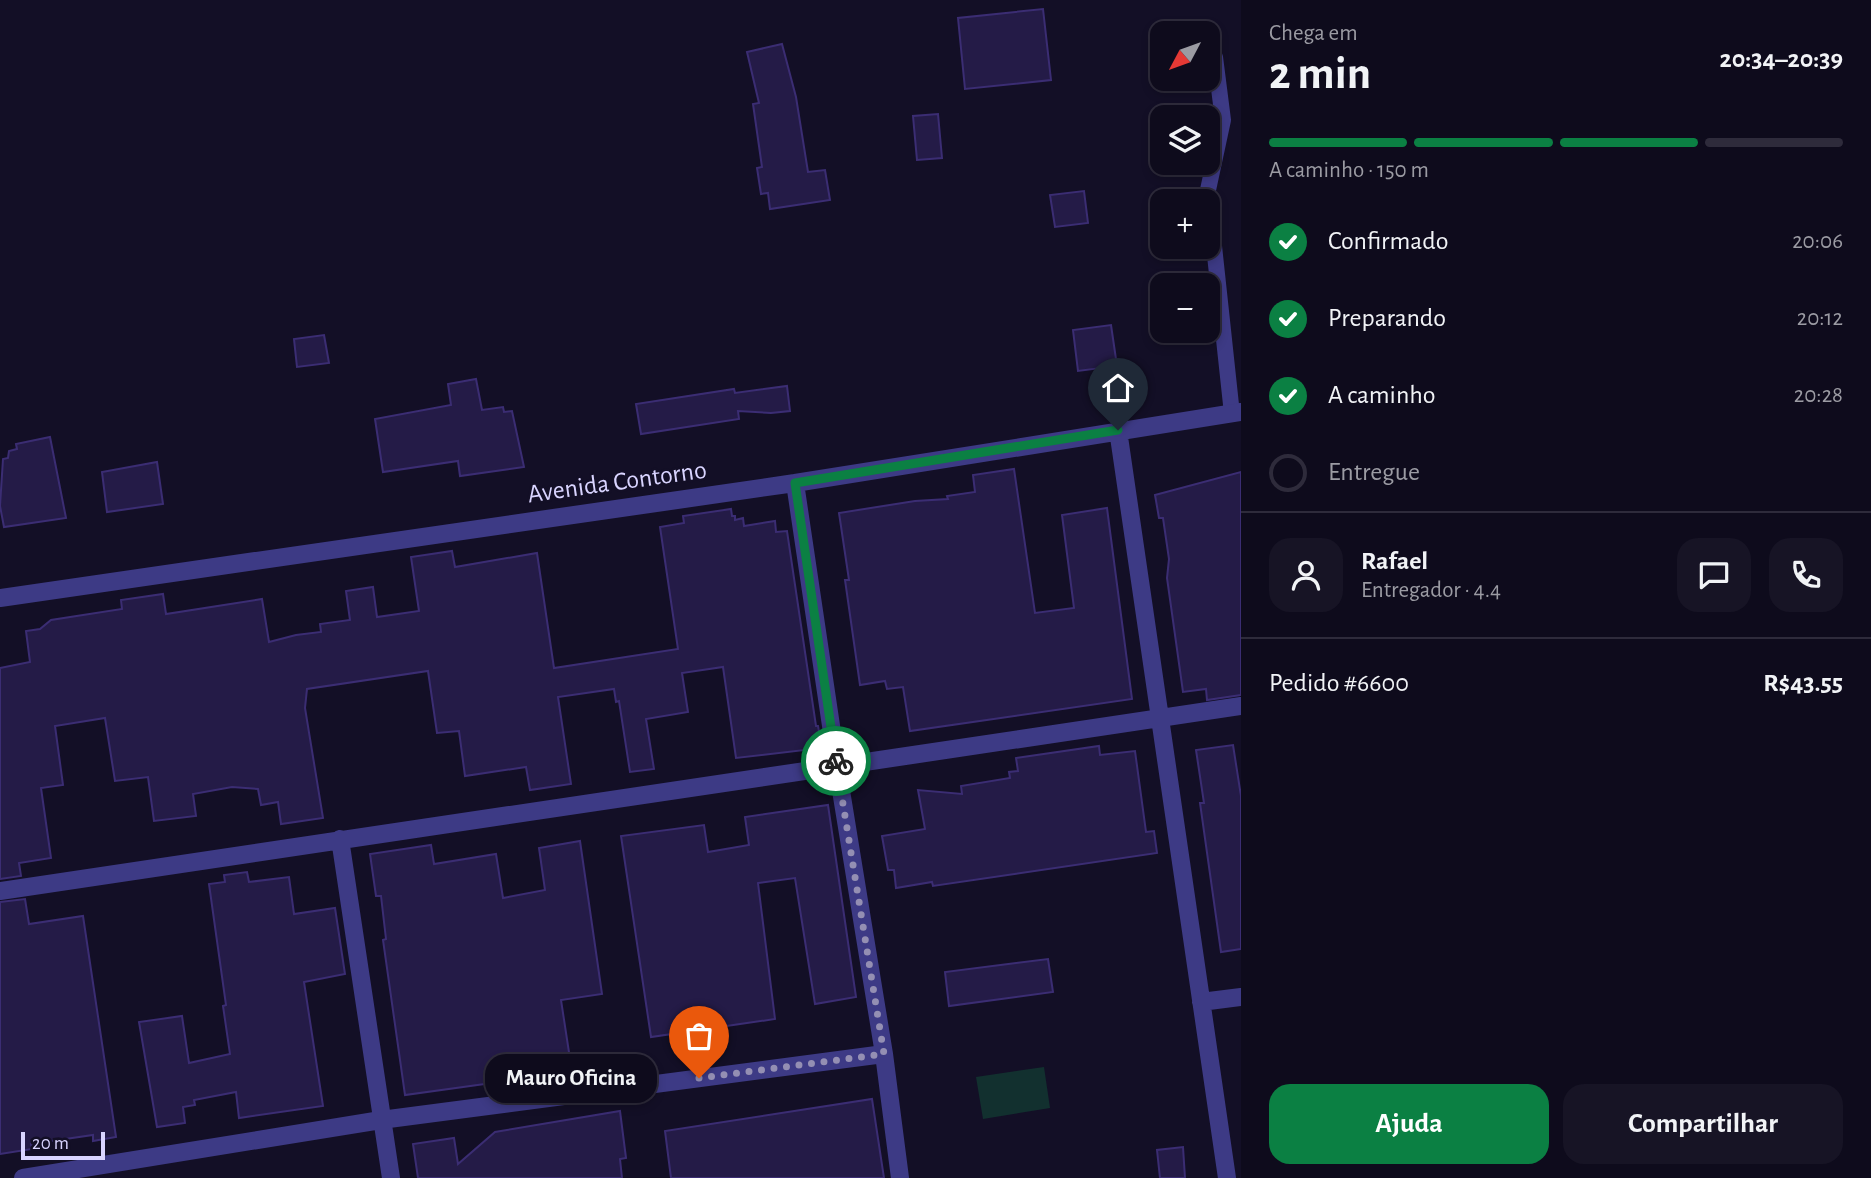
<!DOCTYPE html>
<html lang="pt">
<meta charset="utf-8">
<style>
body{margin:0;font-family:"Alegreya Sans",sans-serif;background:#171425;color:#f1f3f6;height:100vh;display:flex;flex-direction:column;font-size:26px;white-space:nowrap}
*{box-sizing:border-box;margin:0}
p{font-size:23px;color:#9b9ba3}
.icon{flex:none;width:38px;height:38px;fill:none;stroke:currentColor;stroke-width:2;stroke-linecap:round;stroke-linejoin:round}
.map{position:relative;flex:1;overflow:hidden}
.side{display:flex;flex-direction:column;background:#0e0b1c;width:630px}
.side>*{flex:none}
.needle{width:46px;rotate:229deg}
.fabs{position:absolute;left:1150px;top:21px;display:grid;gap:14px}
.fabs a{display:grid;place-items:center;width:70px;height:70px;border-radius:14px;background:#0e0b1c;box-shadow:0 4px 10px #0003,0 0 0 2px #2e2b3b;font-size:35px}
.scale{position:absolute;left:21px;bottom:18px;width:84px;box-sizing:border-box;padding-left:7px;border:4px solid #d9d4ff;border-top:0;font-size:19px;line-height:24px;white-space:nowrap;color:#d9d4ff;-webkit-text-stroke:5px #130f26;paint-order:stroke}
.pin{position:absolute;display:grid;place-items:center;width:60px;height:60px;color:#fff;margin:-72px -30px;border-radius:50% 50% 50% 0;rotate:-45deg;box-shadow:0 0 7px #0007}
.pin .icon{rotate:45deg}
.courier{position:absolute;display:grid;place-items:center;width:70px;height:70px;margin:-35px;border:5px solid #0b8043;border-radius:50%;background:#fff;color:#222;box-shadow:0 2px 9px #0007}
.bubble{position:absolute;height:49px;border-radius:21px;background:#0e0b1c;box-shadow:0 4px 10px #0003,0 0 0 2px #2e2b3b;font-size:23px;font-weight:700;line-height:49px;text-align:center}
.headline em{font-style:normal;font-weight:700}
.headline div{display:flex;flex-direction:column-reverse}
.headline{display:flex;align-items:center;justify-content:space-between;height:119px;padding:0 28px}
h1{font-size:46px;font-weight:700;line-height:52px}
.bar{display:grid;grid-template-columns:repeat(4,1fr);gap:10px 7px;align-content:center;height:84px;padding:0 28px}
.bar i{height:9px;border-radius:5px;background:#2e2b3b}
.bar .current{background:#0b8043}
.bar p{grid-column:span 4}
.line{display:flex;align-items:center;gap:18px;padding:0 28px;border-top:2px solid #2e2b3b}
.line div{flex:1}
.round{display:grid;place-items:center;flex:none;width:74px;height:74px;border-radius:21px;background:#171425}
ol{padding:0 28px;list-style:none}
li{display:flex;align-items:center;gap:21px;height:77px}
li p{margin-inline-start:auto}
li .icon{padding:7px;border-radius:50%;background:#0b8043;color:#fff;stroke-width:4}
li:last-child{color:#9b9ba3}
li i{width:38px;height:38px;border:4px solid #2e2b3b;border-radius:50%}
.action{display:flex;gap:14px;margin-top:auto;padding:14px 28px}
.action a{flex:1;height:80px;border-radius:21px;background:#0b8043;color:#fff;font-size:28px;font-weight:700;line-height:80px;text-align:center}
.action a+a{background:#171425;color:#f1f3f6}
main{display:flex;flex:1;min-height:0}
.map>svg:first-child{display:block}
.green{fill:#12302f}
.building{fill:#241b47;stroke:#3b2d73;stroke-width:2}
.lines{fill:none;stroke-linecap:round;stroke-linejoin:round}
.lane{stroke:#3d3a85;stroke-width:16}
.street{stroke:#3d3a85;stroke-width:18}
.done{stroke:#948fb3;stroke-width:7;stroke-dasharray:0 12.6}
.route{stroke:#0b8043;stroke-width:9}
.labels{text-anchor:middle;dominant-baseline:central;stroke-width:5;stroke-linejoin:round;paint-order:stroke}
.street-label{font-size:26px;fill:#d9d4ff;stroke:#130f26}
</style>
<main>
<div class="map">
<svg width="1241" height="1178" viewBox="0 0 1241 1178">
<rect width="100%" height="100%" fill="#130f26"/>
<!-- green -->
<path class="green" d="M1044 1067 1050 1108 983 1119 976 1077Z"/>
<!-- building -->
<path class="building" d="M1043 9 1051 80 965 89 958 18Z
M782 44 796 97 808 172 825 170 830 200 770 209 768 193 761 194 757 168 762 167 753 104 759 103 747 52Z
M938 114 942 158 917 160 913 116Z
M1084 191 1088 223 1055 227 1050 195Z
M1111 325 1117 366 1078 371 1073 330Z
M324 335 329 363 297 367 294 339Z
M476 379 482 410 503 407 504 412 512 411 524 467 460 476 458 461 383 472 375 419 451 405 448 384Z
M787 386 790 411 771 413 738 411 739 419 641 434 636 404 734 389 735 393Z
M50 437 66 518 4 527 0 506 3 459 8 458 9 451 17 449 16 444Z
M157 462 163 504 107 512 102 472Z
M1014 469 1035 613 1074 608 1062 515 1107 508 1132 699 910 731 903 687 887 689 885 681 860 685 845 580H849L839 513 915 501 948 499 947 496 975 492 973 475Z
M1241 472V695L1207 700 1206 689 1183 692 1167 578 1169 559 1163 518H1159L1155 495Z
M731 509 732 516H735V520L743 518 744 526 775 521 776 532 787 531 816 726H818L822 748 736 758 723 667 682 673 688 712 646 719 654 769 630 772 619 701 616 702 614 689 558 697 571 784 530 790 526 767 465 776 459 731 437 733 428 671 307 689 305 708 323 818 281 824 278 802 261 805 258 789 232 787 193 794 196 816 154 821 148 777 115 781 105 718 55 726 63 785 41 788 51 858 19 863 21 876 0 879V668L30 662 26 631 40 629 51 620 122 609 121 600 163 594 166 614 262 599 269 642 296 635 321 632 320 624 350 620 346 591 373 587 377 617 419 611 411 557 452 551 455 567 537 553 554 668 678 649 660 527 684 523 683 516Z
M1233 745 1241 796V949L1221 952 1200 803H1204L1196 750Z
M1099 746 1100 755 1135 751 1146 832 1154 831 1157 853 933 886 932 882 896 888 894 870H888L882 836 925 829 918 790 962 794 961 786 1010 778 1009 772 1018 771 1016 758Z
M828 805 856 997 815 1004 795 878 758 883 775 1019 651 1037 621 836 704 825 708 852 749 845 745 817Z
M580 841 602 994 561 1000 572 1072 405 1095 383 940 386 939 381 896H376L370 854 431 845 434 864 496 854 503 898 545 890 539 848Z
M247 872 249 882 289 877 294 914 335 908 345 974 304 982 323 1106 239 1118 236 1092 194 1100 195 1105 183 1107 185 1123 157 1127 139 1022 182 1016 189 1063 230 1054 223 1006 226 1005 209 884 225 882 224 875Z
M25 899 29 924 83 916 116 1137 93 1141V1135L31 1144 32 1149 0 1154V902Z
M1048 959 1053 992 949 1006 945 972Z
M872 1099 884 1178H671L665 1131Z
M620 1111 626 1158 620 1159 622 1178H418L413 1144 454 1138 458 1164 495 1132Z
M1183 1147 1185 1178H1160L1157 1150Z"/>
<g class="lines">
<!-- lane -->
<path class="lane" d="M1215 57 1223 120 1208 190 1232 414"/>
<!-- street -->
<path class="street" d="M1118 430 1227 1178
M795 483 837 766 884 1054 900 1178
M0 598 795 483 1241 412
M340 839 391 1178
M0 891 1241 706
M1201 1002 1241 997
M23 1178 381 1120 884 1054"/>
</g>
<g class="lines">
<!-- done -->
<path class="done" d="M699 1078 884 1054 836 761"/>
<!-- route -->
<path class="route" d="M836 761 795 483 1118 430"/>
</g>
<g class="labels">
<!-- street labels -->
<g class="street-label">
<text transform="translate(617 482) rotate(-8)">Avenida Contorno</text>
</g>
</g>
</svg>
<div class="fabs">
<a><svg class="needle" viewBox="-14 -14 28 28"><path d="M0-13l5 13h-10z" fill="#e53935"/><path d="M0 13l5-13h-10z" fill="#9b9ba3"/></svg></a>
<a><svg class="icon" aria-label="layers" viewBox="0 0 24 24"><path d="M12 4l9 5-9 5-9-5zM3 14l9 5 9-5"/></svg></a>
<a>+</a>
<a>−</a>
</div>
<div class="scale">20 m</div>
<div class="pin" style="left:699px;top:1078px;background:#ea580c"><svg class="icon" aria-label="bag" viewBox="0 0 24 24"><path d="M5 8h14l-1 12H6zM9 8a3 3 0 0 1 6 0"/></svg></div>
<div class="pin" style="left:1118px;top:430px;background:#1f2937"><svg class="icon" aria-label="home" viewBox="0 0 24 24"><path d="M3 11l9-7 9 7M6 9v11h12V9"/></svg></div>
<div class="courier" style="left:836px;top:761px"><svg class="icon" aria-label="bike" viewBox="0 0 24 24"><circle cx="6" cy="16" r="4"/><circle cx="18" cy="16" r="4"/><path d="M6 16l4-8h5l3 8M10 8l3 8H6M13 5h3"/></svg></div>
<div class="bubble" style="left:485px;top:1054px;width:172px">Mauro Oficina</div>
</div>
<section class="side">
<div class="headline"><div><h1>2 min</h1><p>Chega em</p></div><em>20:34–20:39</em></div>
<div class="bar"><i class="current"></i><i class="current"></i><i class="current"></i><i></i><p>A caminho · 150 m</p></div>
<ol>
<li><svg class="icon" aria-label="check" viewBox="0 0 24 24"><path d="M5 12l5 5 9-10"/></svg>Confirmado<p>20:06</p></li>
<li><svg class="icon" aria-label="check" viewBox="0 0 24 24"><path d="M5 12l5 5 9-10"/></svg>Preparando<p>20:12</p></li>
<li><svg class="icon" aria-label="check" viewBox="0 0 24 24"><path d="M5 12l5 5 9-10"/></svg>A caminho<p>20:28</p></li>
<li><i></i>Entregue</li>
</ol>
<div class="line" style="height:126px"><a class="round"><svg class="icon" aria-label="person" viewBox="0 0 24 24"><circle cx="12" cy="8" r="4"/><path d="M4 21q1-7 8-7t8 7"/></svg></a><div><b>Rafael</b><p>Entregador · 4.4</p></div><a class="round"><svg class="icon" aria-label="chat" viewBox="0 0 24 24"><path d="M4 5h16v11H9l-5 4z"/></svg></a><a class="round"><svg class="icon" aria-label="phone" viewBox="0 0 24 24"><path d="M5 4h4l2 5-3 2q2 4 5 5l2-3 5 2v4C11 20 4 13 5 4z"/></svg></a></div>
<div class="line" style="height:91px"><div>Pedido #6600</div><b>R$43.55</b></div>
<div class="action"><a>Ajuda</a><a>Compartilhar</a></div>
</section>
</main>
